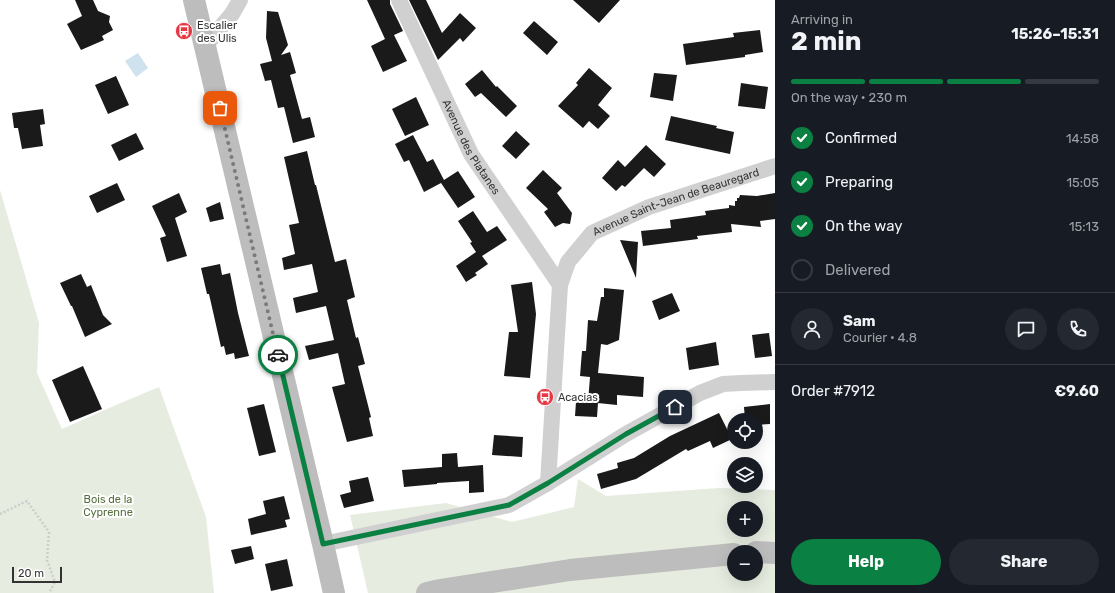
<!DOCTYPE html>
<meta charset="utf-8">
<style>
body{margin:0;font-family:Rubik,sans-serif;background:#242831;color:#f1f3f6;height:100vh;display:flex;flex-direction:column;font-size:15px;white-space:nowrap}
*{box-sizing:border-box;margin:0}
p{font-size:13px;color:#9ea1a6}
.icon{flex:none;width:22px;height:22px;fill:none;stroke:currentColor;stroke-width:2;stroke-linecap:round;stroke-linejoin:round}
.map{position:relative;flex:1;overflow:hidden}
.side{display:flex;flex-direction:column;background:#171b24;width:340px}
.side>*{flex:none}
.controls{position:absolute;left:727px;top:413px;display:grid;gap:8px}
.controls a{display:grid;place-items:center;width:36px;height:36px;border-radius:50%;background:#171b24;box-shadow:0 4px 16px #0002;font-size:20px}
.scale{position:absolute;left:12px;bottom:10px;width:50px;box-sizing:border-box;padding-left:4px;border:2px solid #333;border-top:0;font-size:11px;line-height:14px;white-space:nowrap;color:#333;-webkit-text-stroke:3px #fff;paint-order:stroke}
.pin{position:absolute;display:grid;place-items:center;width:34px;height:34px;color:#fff;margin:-17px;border-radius:8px;box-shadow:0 2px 6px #0006}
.courier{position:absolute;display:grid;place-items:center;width:40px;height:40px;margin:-20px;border:3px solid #0b8043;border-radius:50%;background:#fff;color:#222;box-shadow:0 1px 5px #0007}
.head em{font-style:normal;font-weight:700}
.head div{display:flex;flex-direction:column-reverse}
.head{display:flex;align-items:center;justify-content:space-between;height:68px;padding:0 16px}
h1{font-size:26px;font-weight:700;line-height:30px}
.bar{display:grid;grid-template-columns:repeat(4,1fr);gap:6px 4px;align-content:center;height:48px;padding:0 16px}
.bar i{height:5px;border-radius:3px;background:#363941}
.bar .on{background:#0b8043}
.bar p{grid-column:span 4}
.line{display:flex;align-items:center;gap:10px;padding:0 16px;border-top:1px solid #363941}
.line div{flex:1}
.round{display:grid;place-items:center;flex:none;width:42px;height:42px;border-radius:21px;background:#242831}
ol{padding:0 16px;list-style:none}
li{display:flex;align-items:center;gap:12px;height:44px}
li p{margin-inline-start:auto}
li .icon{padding:4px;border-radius:50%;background:#0b8043;color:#fff;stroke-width:4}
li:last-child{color:#9ea1a6}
li i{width:22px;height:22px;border:2px solid #363941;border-radius:50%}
.action{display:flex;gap:8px;margin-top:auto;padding:8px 16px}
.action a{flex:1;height:46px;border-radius:24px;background:#0b8043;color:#fff;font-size:16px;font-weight:700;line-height:46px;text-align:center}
.action a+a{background:#242831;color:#f1f3f6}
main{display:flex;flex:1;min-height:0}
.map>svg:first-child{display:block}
.green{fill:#e6ecdf;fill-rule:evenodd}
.water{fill:#cfe2ee}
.building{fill:#1a1a1a}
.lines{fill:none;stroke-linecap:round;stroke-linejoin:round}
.path{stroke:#cdcdcd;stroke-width:2.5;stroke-dasharray:2 2;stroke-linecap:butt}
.street{stroke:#d0d0d0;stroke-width:16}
.secondary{stroke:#bdbdbd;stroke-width:22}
.done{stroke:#7a7a7a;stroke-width:4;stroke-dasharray:0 7.2}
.route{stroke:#0b8043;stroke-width:5}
.labels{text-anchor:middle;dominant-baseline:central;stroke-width:4;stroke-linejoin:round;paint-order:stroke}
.poi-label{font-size:11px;fill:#333;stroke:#fff;text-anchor:start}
.street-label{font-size:11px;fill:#333;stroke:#fff}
.park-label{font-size:11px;fill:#56703f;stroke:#fff}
</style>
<main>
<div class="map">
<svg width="775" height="593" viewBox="0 0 775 593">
<rect width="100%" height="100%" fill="#fff"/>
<!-- green -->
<path class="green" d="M0 190 39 323 37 373 62 429 116 405 159 387 206 517 214 593H0Z
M578 479 606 496 719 488 775 490V593H368L350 515 446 503 512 522 574 507ZM734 508H756V530H734ZM734 552H756V574H734Z"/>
<!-- water -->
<path class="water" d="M138 53 148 68 136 77 125 61Z"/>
<!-- building -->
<path class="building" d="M75 0H93L98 11 110 16 109 22 113 30 102 36 104 40 81 50 67 24 82 16Z
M367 0H390V4L403 31 394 35 407 61 383 72 371 46 385 39Z
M409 0H426L442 33 460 13 476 28 463 42 460 38 438 60Z
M573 0H620L599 23Z
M267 11 278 12 288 45 281 55 290 52 296 73 290 75 302 119 310 117 315 137 293 143 284 107 278 108 271 80 265 81 260 64 272 61 266 38Z
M534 21 558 42 547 55 523 33Z
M760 30 763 52 745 55V57L686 65 683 44 734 37 733 33Z
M589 68 612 88 598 105 610 116 598 129 589 121 583 128 558 106 578 85 576 83Z
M482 70 496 87 497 86 517 106 506 117 481 93 475 97 465 84Z
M654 73 677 75 673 101 650 97Z
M116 76 129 105 108 114 95 85Z
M741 83 768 87 765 109 738 106Z
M416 97 429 125 405 136 392 109Z
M43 109 45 124 40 125 43 146 22 149 18 128H14L12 113Z
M671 116 717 126 716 128 734 132 730 154 665 140Z
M516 131 530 144 516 159 502 146Z
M136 133 144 149 119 161 111 145Z
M413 135 427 162 433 159 444 180 458 171 475 197 458 208 441 183 424 192 409 160 404 162 395 144Z
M646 145 666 164 654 177 644 168 625 187 622 185 616 191 602 178 618 160 625 167Z
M307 151 315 185H316L335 262 346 259 355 297 347 300 356 338 358 337 365 364 358 366 371 417 369 418 373 436 347 442 332 387 345 384 338 353 309 360 305 346 334 340 326 306 296 313 293 298 318 292 312 264 284 270 282 258 295 254 289 225 299 223 284 157Z
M543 170 562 188 557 193 572 213 570 224 563 223 555 227 544 212 548 209 526 188Z
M117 183 125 200 97 213 89 196Z
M179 193 187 212 175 218 187 256 167 262 160 238 166 236 152 206Z
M775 193V219L760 221 761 227 731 224 732 232 697 236 698 239 643 246 641 231 671 228 670 220 706 215 705 211 729 208V205L735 206V201H737V198H739L740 195 757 196Z
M220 202 224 219 210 222 206 208Z
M473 211 487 232 497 226 507 240 482 256 488 264 475 273 477 275 466 282 456 266 476 252 470 243 472 242 458 221Z
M620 240 638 242 636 278Z
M220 264 222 275 230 273 238 313 249 356 235 359 234 353 226 355 224 346 221 347 209 294H207L201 268Z
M81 274 87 287 91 285 103 315 112 324 85 337 72 306H71L60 283Z
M532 282 536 314 530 378 504 376 509 332H518L511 285Z
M604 288 624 290 619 340 607 345 601 344 598 373 644 377 643 397 617 395V405L588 402 590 377 580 376 582 351H586L588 320 597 321 601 297H604Z
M672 293 680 311 659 320 652 301Z
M769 333 772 356 755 358 752 335Z
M716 342 719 365 689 370 686 348Z
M83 366 102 409 70 422 52 380Z
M576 402 598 403 597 417 575 416Z
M264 404 276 452 259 456 247 408Z
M770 404V424L756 425V420H745L744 407Z
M719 413 732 439 713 448 710 441 688 451 686 449 636 479 601 489 597 474 618 468 617 463 634 458 670 436Z
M494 435 523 437 522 457 492 455Z
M457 453 458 467 483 465 484 492 469 493V481L437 483V484L404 487 402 470 442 467V454Z
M368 477 374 501 344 508 340 495 351 492 349 481Z
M284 496 290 519 285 520 287 527 251 535 248 519 266 514 263 501Z
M251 546 254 559 235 564 231 550Z
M287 559 293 586 271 591 265 564Z"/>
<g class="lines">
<!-- path -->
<path class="path" d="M0 514 27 501 49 532 47 560 55 582 49 593"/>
<!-- street -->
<g class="street">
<path id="s1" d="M399 0 471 154 560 285"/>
<path d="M205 46 232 14 240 0"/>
<path id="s2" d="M548 483 560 285 568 262 592 233 649 207 775 166"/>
<path d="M323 544 509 505 548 483 626 434 700 393 723 384 741 383 775 382"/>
</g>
<!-- secondary -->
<path class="secondary" d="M194 0 323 544 334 593
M756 552 775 553
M427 593 440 590 570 570 734 554"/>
</g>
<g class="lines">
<!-- done -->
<path class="done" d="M220 108 278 355"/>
<!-- route -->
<path class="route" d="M278 355 323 544 509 505 548 483 626 434 675 407"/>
</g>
<!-- icons -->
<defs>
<symbol id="bus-disc" viewBox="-11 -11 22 22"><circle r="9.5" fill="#e63946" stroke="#fff"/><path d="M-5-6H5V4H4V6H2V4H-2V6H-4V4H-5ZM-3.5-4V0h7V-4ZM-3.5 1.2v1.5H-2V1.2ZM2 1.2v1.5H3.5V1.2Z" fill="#fff"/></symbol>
</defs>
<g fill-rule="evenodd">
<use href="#bus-disc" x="174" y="21" width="20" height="20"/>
<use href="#bus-disc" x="535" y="387" width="20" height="20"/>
</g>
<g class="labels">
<!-- poi labels -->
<g class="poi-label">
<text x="197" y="25">Escalier<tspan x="197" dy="13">des Ulis</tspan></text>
<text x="558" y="397">Acacias</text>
</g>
<!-- street labels -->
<g class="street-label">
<text stroke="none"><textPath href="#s1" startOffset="164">Avenue des Platanes</textPath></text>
<text stroke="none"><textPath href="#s2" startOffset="350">Avenue Saint-Jean de Beauregard</textPath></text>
</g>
<!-- park labels -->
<g class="park-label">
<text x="108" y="499">Bois de la<tspan x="108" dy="13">Cyprenne</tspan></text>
</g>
</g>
</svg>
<div class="controls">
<a><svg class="icon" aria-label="locate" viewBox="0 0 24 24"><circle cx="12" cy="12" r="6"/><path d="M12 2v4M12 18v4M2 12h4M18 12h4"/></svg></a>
<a><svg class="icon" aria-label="layers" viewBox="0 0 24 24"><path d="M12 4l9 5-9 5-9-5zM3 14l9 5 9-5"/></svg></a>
<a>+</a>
<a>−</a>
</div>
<div class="scale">20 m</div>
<div class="pin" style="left:220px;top:108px;background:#ea580c"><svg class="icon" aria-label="bag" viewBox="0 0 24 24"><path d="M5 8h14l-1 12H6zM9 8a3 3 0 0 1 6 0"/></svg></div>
<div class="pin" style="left:675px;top:407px;background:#1f2937"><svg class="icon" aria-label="home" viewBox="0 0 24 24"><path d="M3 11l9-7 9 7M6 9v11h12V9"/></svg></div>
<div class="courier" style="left:278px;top:355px"><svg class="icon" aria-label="car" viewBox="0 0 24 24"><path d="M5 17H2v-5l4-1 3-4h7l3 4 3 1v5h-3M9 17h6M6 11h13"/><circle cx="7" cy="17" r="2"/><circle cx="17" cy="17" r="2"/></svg></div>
</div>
<section class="side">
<div class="head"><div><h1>2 min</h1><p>Arriving in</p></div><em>15:26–15:31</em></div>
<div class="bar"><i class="on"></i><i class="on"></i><i class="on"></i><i></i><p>On the way · 230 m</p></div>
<ol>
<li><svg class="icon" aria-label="check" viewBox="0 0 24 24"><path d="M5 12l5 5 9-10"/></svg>Confirmed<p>14:58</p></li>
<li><svg class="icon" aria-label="check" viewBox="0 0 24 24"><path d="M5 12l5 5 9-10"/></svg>Preparing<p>15:05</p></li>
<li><svg class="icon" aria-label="check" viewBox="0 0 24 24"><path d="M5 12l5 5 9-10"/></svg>On the way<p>15:13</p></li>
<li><i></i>Delivered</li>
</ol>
<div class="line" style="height:72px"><a class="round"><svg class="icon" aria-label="person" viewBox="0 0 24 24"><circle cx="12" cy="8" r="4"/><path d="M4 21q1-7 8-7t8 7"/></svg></a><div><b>Sam</b><p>Courier · 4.8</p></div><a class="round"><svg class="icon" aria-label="chat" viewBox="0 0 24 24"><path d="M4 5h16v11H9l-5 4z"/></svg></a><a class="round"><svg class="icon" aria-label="phone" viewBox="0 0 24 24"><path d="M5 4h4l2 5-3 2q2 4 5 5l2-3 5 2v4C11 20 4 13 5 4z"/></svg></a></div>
<div class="line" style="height:52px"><div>Order #7912</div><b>€9.60</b></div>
<div class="action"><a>Help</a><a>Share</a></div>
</section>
</main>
